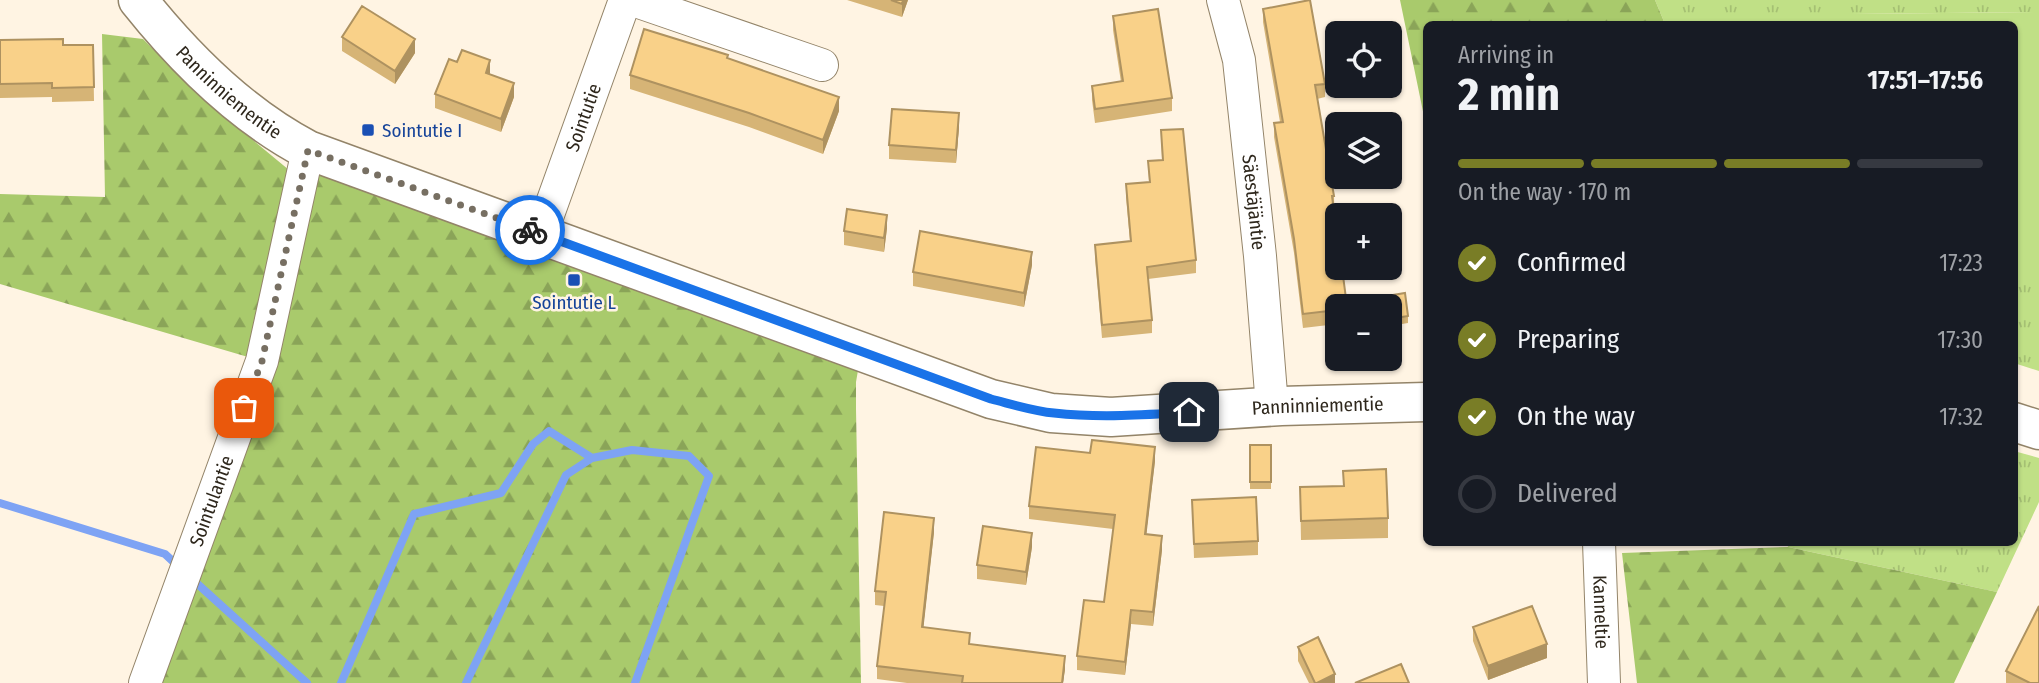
<!DOCTYPE html>
<meta charset="utf-8">
<style>
body{margin:0;font-family:"Fira Sans Condensed",sans-serif;background:#20242c;color:#f1f3f6;height:100vh;display:flex;flex-direction:column;font-size:26px;white-space:nowrap}
*{box-sizing:border-box;margin:0}
p{font-size:23px;color:#9ea1a6}
.icon{flex:none;width:38px;height:38px;fill:none;stroke:currentColor;stroke-width:2;stroke-linecap:round;stroke-linejoin:round}
.map{position:relative;flex:1;overflow:hidden}
.panel{position:absolute;left:1423px;top:21px;width:595px;height:525px;display:flex;flex-direction:column;background:#171b24;border-radius:10px;box-shadow:0 2px 5px #0004}
.panel>*{flex:none}
.buttons{position:absolute;left:1325px;top:21px;display:grid;gap:14px}
.buttons a{display:grid;place-items:center;width:77px;height:77px;border-radius:10px;background:#171b24;box-shadow:0 2px 5px #0004;font-size:35px}
.pin{position:absolute;display:grid;place-items:center;width:60px;height:60px;color:#fff;margin:-30px;border-radius:14px;box-shadow:0 4px 10px #0006}
.courier{position:absolute;display:grid;place-items:center;width:70px;height:70px;margin:-35px;border:5px solid #1a73e8;border-radius:50%;background:#fff;color:#222;box-shadow:0 2px 9px #0007}
.overview em{font-style:normal;font-weight:700}
.overview div{display:flex;flex-direction:column-reverse}
.overview{display:flex;align-items:center;justify-content:space-between;height:119px;padding:0 35px}
h1{font-size:46px;font-weight:700;line-height:52px}
.bar{display:grid;grid-template-columns:repeat(4,1fr);gap:10px 7px;align-content:center;height:84px;padding:0 35px}
.bar i{height:9px;border-radius:5px;background:#363941}
.bar .active{background:#797d26}
.bar p{grid-column:span 4}
ol{padding:0 35px;list-style:none}
li{display:flex;align-items:center;gap:21px;height:77px}
li p{margin-inline-start:auto}
li .icon{padding:7px;border-radius:50%;background:#797d26;color:#fff;stroke-width:4}
li:last-child{color:#9ea1a6}
li i{width:38px;height:38px;border:4px solid #363941;border-radius:50%}
.map>svg:first-child{display:block}
.grass{fill:url(#grass-tufts)}
.forest{fill:url(#forest-firs)}
.pitch{fill:#c0e086}
.lines{fill:none;stroke-linecap:round;stroke-linejoin:round}
.stream{stroke:#7ea3f4;stroke-width:8}
.minor-casing{stroke:#938469;stroke-width:34}
.tertiary-casing{stroke:#938469;stroke-width:41}
.minor{stroke:#fff;stroke-width:32}
.tertiary{stroke:#fff;stroke-width:38}
.wall{fill:#d6b476}
.shaded-wall{fill:#ae9260}
.building{fill:#f9d189;stroke:#ae9260;stroke-width:2}
.done{stroke:#776f62;stroke-width:7;stroke-dasharray:0 12.6}
.route{stroke:#1a73e8;stroke-width:9}
.transit-dot{fill:#1a4fb4;stroke:#fff4e3;stroke-width:2.5}
.labels{text-anchor:middle;dominant-baseline:central;stroke-width:5;stroke-linejoin:round;paint-order:stroke}
.street-label{font-size:19px;fill:#2e271c;stroke:#fff4e3}
.transit-label{font-size:19px;fill:#164399;stroke:#fff4e3;text-anchor:start}
</style>
<div class="map">
<svg width="2039" height="683" viewBox="0 0 2039 683">
<defs>
<pattern id="grass-tufts" width="24" height="20" patternUnits="userSpaceOnUse" patternTransform="scale(1.75)"><rect width="24" height="20" fill="#c0e086"/><path d="M3 7l-1-3M5 7V3M7 7l1-3M15 17l-1-3M17 17v-4M19 17l1-3" fill="none" stroke="#a5c073"/></pattern>
<pattern id="forest-firs" width="22" height="20" patternUnits="userSpaceOnUse" patternTransform="scale(1.75)"><rect width="22" height="20" fill="#a9ca6c"/><path d="M5 1l3.5 6h-7zM16 11l3.5 6h-7z" fill="#8aa458"/></pattern>
</defs>
<rect width="100%" height="100%" fill="#fff4e3"/>
<!-- grass -->
<path class="grass" d="M1655 0H2039V12L1852 14V24H1665Z
M2014 283H2039V371L2014 363Z
M2014 451 2039 458V502L1997 592 1788 547 1787 543 2014 542Z"/>
<!-- forest -->
<path class="forest" d="M1400 0H1655L1665 24H1426V126Z
M102 34 143 39 200 96 289 170 248 357 0 284V194L105 197Z
M308 150 861 353 856 382V409L861 683H145L262 361Z
M1788 547 1997 592 1954 683H1637L1622 553Z"/>
<!-- pitch -->
<path class="pitch" d="M2039 12V283H2014V24H1852V14Z"/>
<g class="lines">
<!-- stream -->
<path class="stream" d="M0 503 165 554 180 568
M192 579 307 683
M341 683 414 514 501 493 533 444 549 431 592 458
M466 683 566 475 592 458 632 450 689 456 709 476 635 683"/>
<defs>
<g id="minor">
<path d="M633 0 822 65"/>
<path id="s1" d="M1223 0 1239 60 1260 256 1272 406"/>
<path id="s2" d="M541 234 625 0"/>
<path id="s3" d="M1599 542 1604 683"/>
<path id="s4" d="M145 683 262 361 308 150"/>
</g>
<g id="tertiary">
<path id="s5" d="M138 0C185 59 241 115 308 150L991 399 1051 413 1111 417 1281 406 1426 402"/>
<path d="M2014 422 2039 430"/>
</g>
</defs>
<!-- minor casing -->
<use href="#minor" class="minor-casing"/>
<!-- tertiary casing -->
<use href="#tertiary" class="tertiary-casing"/>
<!-- minor -->
<use href="#minor" class="minor"/>
<!-- tertiary -->
<use href="#tertiary" class="tertiary"/>
</g>
<!-- wall -->
<path class="wall" d="M847 0H908L902 17Z
M1263 9 1325 84V97L1317 99 1334 196 1337 324 1303 328 1294 253 1274 137V123L1280 122 1263 22Z
M1113 16 1172 98V111L1095 123 1092 100V86L1121 82 1113 30Z
M342 37 415 53 395 84 342 51Z
M0 40 63 45H93L94 101 52 102V97L0 98Z
M728 59 839 111 823 154 749 127 630 89V75Z
M490 74 514 97 501 132 435 108V94Z
M959 127 956 163 889 159V145Z
M1161 130 1196 260V273L1148 279 1152 320V333L1102 338 1095 258V245L1130 241 1126 197V184L1149 182 1148 161 1162 160Z
M887 228 884 252 844 245V231Z
M1032 265 1024 307 913 286V272Z
M1375 298 1408 316V323L1390 326V306H1376Z
M1250 445H1271V489H1250Z
M1155 461 1146 534 1162 550 1153 626 1131 624 1125 675 1077 670V656L1104 602 1113 529 1029 519V506Z
M1300 487 1388 518V538L1301 540Z
M1192 500 1258 541V555L1194 558Z
M934 532 923 628 970 644 1065 669 1063 683H907L877 679V666L884 606 875 605V591Z
M1032 547 1026 585 977 579V565Z
M1473 627 1547 658 1488 680 1473 641Z
M1298 647 1335 683H1309L1298 661Z
M2006 671 2039 683H2006Z"/>
<!-- shaded-wall -->
<path class="shaded-wall" d="M903 0H908L902 17V4Z
M415 39V53L395 84V71Z
M490 60V74L486 73Z
M514 83V97L501 132V119Z
M839 97V111L823 154V140Z
M959 113V127L956 163V150Z
M887 215V228L884 252V238Z
M1032 252V265L1024 307V293Z
M1155 447V461L1145 547V534Z
M934 518V532L922 641V627Z
M1032 533V547L1026 585V572Z
M1162 536V550L1153 626V612Z
M1131 610V624L1125 675V662Z
M1547 644V658L1488 680V666Z
M1065 656V669L1063 683H1062Z
M1335 674V683H1317Z"/>
<!-- building -->
<path class="building" d="M891 0H903L902 4Z
M1310 0 1325 84 1315 85 1334 196H1332L1337 235V268H1342L1347 306H1337V310L1303 314 1294 239 1274 123 1283 122 1263 9Z
M362 6 415 39 395 71 342 37Z
M1158 9 1172 98 1095 109 1092 86 1123 81 1113 16Z
M644 29 728 55 727 58 839 97 823 140 749 113 630 75Z
M63 39V45H93L94 87 52 88V83L0 84V40Z
M462 50 490 60 486 73 514 83 501 119 435 94 449 59 457 62Z
M892 109 959 113 956 150 889 145Z
M1183 129 1196 260 1147 267 1152 320 1102 325 1095 245 1131 241 1126 184 1150 182 1148 161 1163 160 1161 130Z
M847 209 887 215 884 238 844 231Z
M920 231 1032 252 1024 293 913 272Z
M1405 293 1408 316 1390 319V306H1377L1375 298Z
M1092 440 1155 447 1145 534 1162 536 1153 612 1131 610 1125 662 1077 656 1084 600 1104 602 1115 515 1029 506 1036 447 1090 453Z
M1250 445H1271V482H1250Z
M1386 469 1388 518 1301 521 1300 487 1344 486 1343 471Z
M1256 497 1258 541 1194 544 1192 500Z
M884 512 934 518 922 627 970 633 969 644 1065 656 1062 683H962L963 676 877 666 886 592 875 591Z
M983 526 1032 533 1026 572 977 565Z
M1532 606 1547 644 1488 666 1473 627Z
M2039 606V683H2030L2006 671Z
M1318 637 1335 674 1317 683H1315L1298 647Z
M1401 664 1409 683H1355Z"/>
<g class="lines">
<!-- done -->
<path class="done" d="M244 408 262 361 308 150 530 230"/>
<!-- route -->
<path class="route" d="M530 230 991 399C1011 404 1033 411 1054 413 1099 418 1144 415 1189 412"/>
</g>
<!-- markers -->
<g class="transit-dot">
<rect x="361" y="123" width="14" height="14" rx="3.5"/>
<rect x="567" y="273" width="14" height="14" rx="3.5"/>
</g>
<g class="labels">
<!-- street labels -->
<g class="street-label">
<text stroke="none"><textPath href="#s5" startOffset="130">Panninniementie</textPath></text>
<text stroke="none"><textPath href="#s2" startOffset="124">Sointutie</textPath></text>
<text stroke="none"><textPath href="#s1" startOffset="205">Säestäjäntie</textPath></text>
<text stroke="none"><textPath href="#s5" startOffset="1284">Panninniementie</textPath></text>
<text stroke="none"><textPath href="#s4" startOffset="194">Sointulantie</textPath></text>
<text stroke="none"><textPath href="#s3" startOffset="70">Kanneltie</textPath></text>
</g>
<!-- transit labels -->
<g class="transit-label">
<text x="382" y="130">Sointutie I</text>
<text x="574" y="302" text-anchor="middle">Sointutie L</text>
</g>
</g>
</svg>
<div class="buttons">
<a><svg class="icon" aria-label="locate" viewBox="0 0 24 24"><circle cx="12" cy="12" r="6"/><path d="M12 2v4M12 18v4M2 12h4M18 12h4"/></svg></a>
<a><svg class="icon" aria-label="layers" viewBox="0 0 24 24"><path d="M12 4l9 5-9 5-9-5zM3 14l9 5 9-5"/></svg></a>
<a>+</a>
<a>−</a>
</div>
<div class="pin" style="left:244px;top:408px;background:#ea580c"><svg class="icon" aria-label="bag" viewBox="0 0 24 24"><path d="M5 8h14l-1 12H6zM9 8a3 3 0 0 1 6 0"/></svg></div>
<div class="pin" style="left:1189px;top:412px;background:#1f2937"><svg class="icon" aria-label="home" viewBox="0 0 24 24"><path d="M3 11l9-7 9 7M6 9v11h12V9"/></svg></div>
<div class="courier" style="left:530px;top:230px"><svg class="icon" aria-label="bike" viewBox="0 0 24 24"><circle cx="6" cy="16" r="4"/><circle cx="18" cy="16" r="4"/><path d="M6 16l4-8h5l3 8M10 8l3 8H6M13 5h3"/></svg></div>
<section class="panel">
<div class="overview"><div><h1>2 min</h1><p>Arriving in</p></div><em>17:51–17:56</em></div>
<div class="bar"><i class="active"></i><i class="active"></i><i class="active"></i><i></i><p>On the way · 170 m</p></div>
<ol>
<li><svg class="icon" aria-label="check" viewBox="0 0 24 24"><path d="M5 12l5 5 9-10"/></svg>Confirmed<p>17:23</p></li>
<li><svg class="icon" aria-label="check" viewBox="0 0 24 24"><path d="M5 12l5 5 9-10"/></svg>Preparing<p>17:30</p></li>
<li><svg class="icon" aria-label="check" viewBox="0 0 24 24"><path d="M5 12l5 5 9-10"/></svg>On the way<p>17:32</p></li>
<li><i></i>Delivered</li>
</ol>
</section>
</div>
